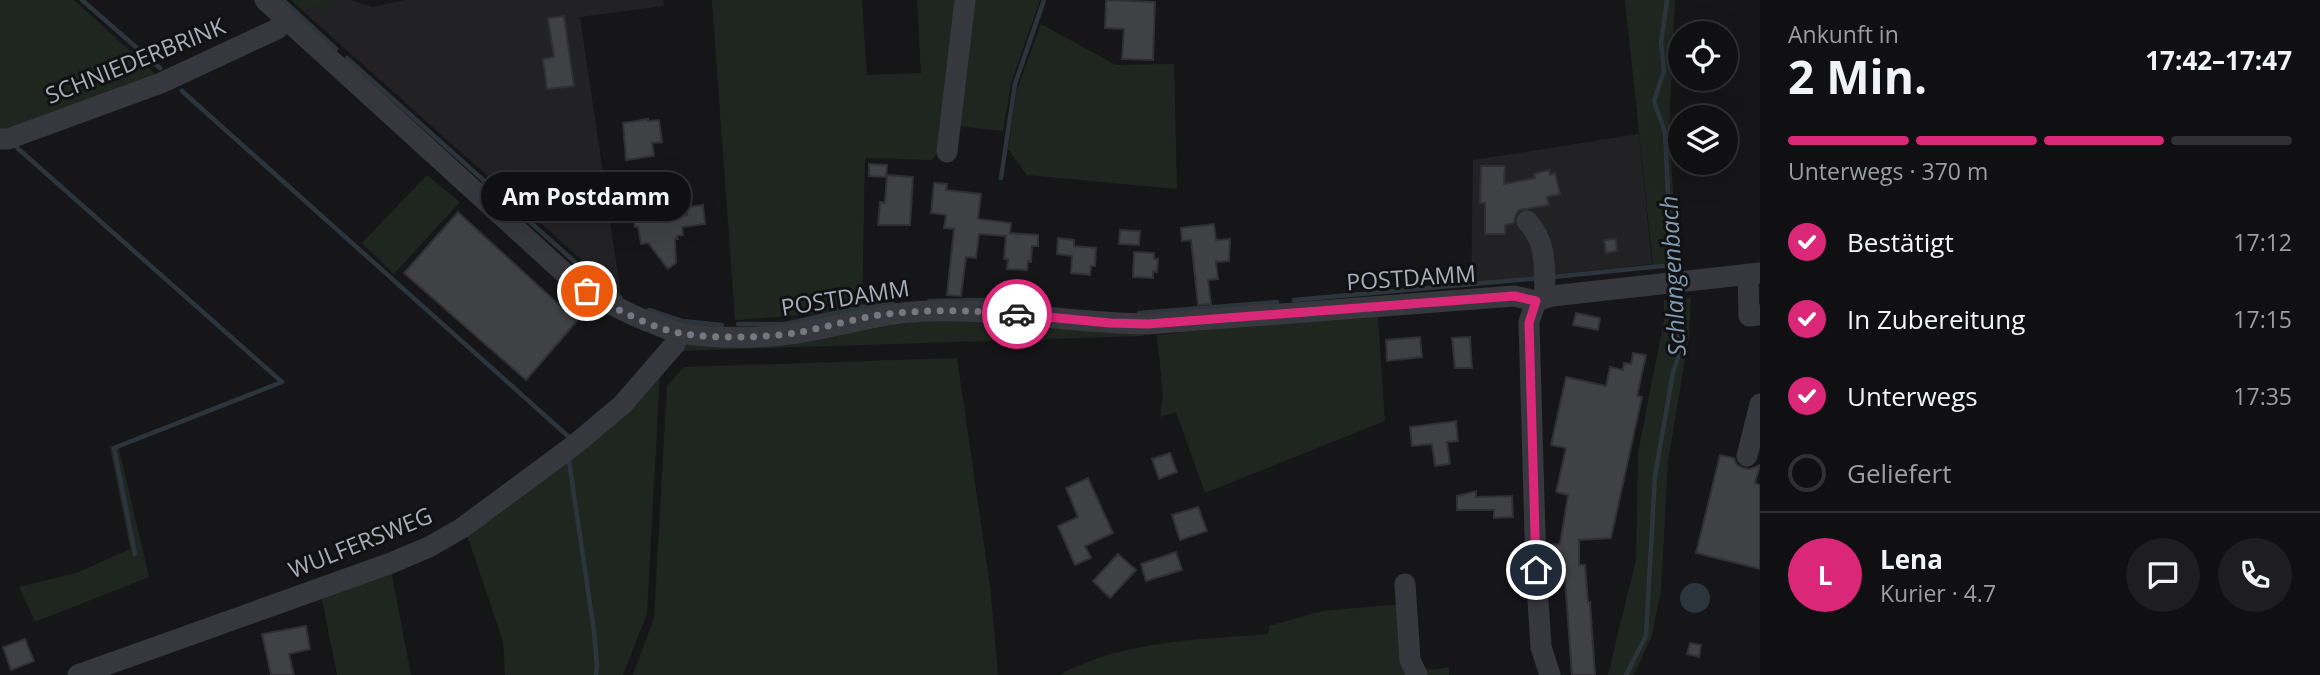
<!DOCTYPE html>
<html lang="de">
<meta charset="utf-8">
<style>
body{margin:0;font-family:"Open Sans",sans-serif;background:#1e1e20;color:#f1f3f6;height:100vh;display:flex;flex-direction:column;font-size:26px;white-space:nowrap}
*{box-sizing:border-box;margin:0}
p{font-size:23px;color:#9c9d9f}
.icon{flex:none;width:38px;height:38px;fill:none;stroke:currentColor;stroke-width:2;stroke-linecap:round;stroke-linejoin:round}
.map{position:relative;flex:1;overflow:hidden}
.sheet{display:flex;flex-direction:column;background:#101012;width:560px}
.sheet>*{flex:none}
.controls{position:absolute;left:1668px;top:21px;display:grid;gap:14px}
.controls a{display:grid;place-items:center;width:70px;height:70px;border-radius:50%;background:#101012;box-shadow:0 7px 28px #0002,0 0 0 2px #303032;font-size:35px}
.pin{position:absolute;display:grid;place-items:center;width:60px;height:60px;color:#fff;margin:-30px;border:4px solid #fff;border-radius:50%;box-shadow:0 2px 7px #0007}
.courier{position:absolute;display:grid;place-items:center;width:70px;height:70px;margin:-35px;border:5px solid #db2777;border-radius:50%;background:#fff;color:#222;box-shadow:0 2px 9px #0007}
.bubble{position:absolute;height:49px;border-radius:24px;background:#101012;box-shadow:0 7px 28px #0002,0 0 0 2px #303032;font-size:23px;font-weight:700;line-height:49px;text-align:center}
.head em{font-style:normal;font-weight:700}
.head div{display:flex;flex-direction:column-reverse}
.head{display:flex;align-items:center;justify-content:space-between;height:119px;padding:0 28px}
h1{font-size:46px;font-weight:700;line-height:52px}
.bar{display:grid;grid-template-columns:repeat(4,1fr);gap:10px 7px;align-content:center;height:84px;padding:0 28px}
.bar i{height:9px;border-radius:5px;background:#303032}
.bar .current{background:#db2777}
.bar p{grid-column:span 4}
.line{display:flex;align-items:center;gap:18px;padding:0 28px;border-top:2px solid #303032}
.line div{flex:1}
.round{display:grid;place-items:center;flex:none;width:74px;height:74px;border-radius:37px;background:#1e1e20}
ol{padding:0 28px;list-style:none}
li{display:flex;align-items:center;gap:21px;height:77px}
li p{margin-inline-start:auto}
li .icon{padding:7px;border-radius:50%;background:#db2777;color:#fff;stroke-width:4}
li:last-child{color:#9c9d9f}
li i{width:38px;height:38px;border:4px solid #303032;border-radius:50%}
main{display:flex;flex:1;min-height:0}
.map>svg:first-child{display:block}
.built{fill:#222225}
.green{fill:#1e261f}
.water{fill:#2c353c}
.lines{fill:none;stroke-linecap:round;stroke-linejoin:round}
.stream{stroke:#2c353c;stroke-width:4.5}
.building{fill:#404145;stroke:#303034;stroke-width:2}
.minor{stroke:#37383d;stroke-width:21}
.done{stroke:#757880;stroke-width:7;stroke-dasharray:0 12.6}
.route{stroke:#db2777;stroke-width:9}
.labels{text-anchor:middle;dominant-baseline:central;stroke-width:6;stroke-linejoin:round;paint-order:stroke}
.street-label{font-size:23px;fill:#a8adb8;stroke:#111113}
.water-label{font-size:24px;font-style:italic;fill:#7f9bb3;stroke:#111113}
</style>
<main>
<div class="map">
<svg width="1760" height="675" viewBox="0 0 1760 675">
<rect width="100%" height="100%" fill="#161618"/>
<!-- built -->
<path class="built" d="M331 0H351L373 7 404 0H663L664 6 580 17 621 295 304 12Z
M1639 134 1652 264 1471 283 1473 160Z"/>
<!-- green -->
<path class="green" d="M0 0H74L160 78 0 135Z
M291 0H331L304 12Z
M712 0H862L867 75 921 73 917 0H958L941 147 932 160 865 158 862 311 735 320Z
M971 0H1040L1011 83 1003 131 958 126Z
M1625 0H1675L1669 131 1678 262 1653 265Z
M1041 24 1116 65 1174 64 1177 189 1027 175 1008 149 1017 89Z
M427 175 460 202 394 274 362 243Z
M1691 298 1689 335 1668 462 1661 589 1652 636 1634 675H1608L1636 560 1638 453 1664 320V300Z
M1378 317 1385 421 1205 493 1176 412 1160 417 1163 395 1157 335 1291 322Z
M931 319 1141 330 1144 336 678 351 688 340 801 341Z
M957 358 990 586 998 675H633L654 618 667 386 684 367Z
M660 371 647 614 623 675H505L503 642 467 535Z
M109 444 119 449 149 577 35 622 19 587 76 573 130 549Z
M391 570 411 675H337L321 595Z
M1413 603C1414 616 1412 665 1426 669 1432 671 1443 668 1449 667V675H1061C1067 669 1077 667 1085 663 1142 640 1208 639 1268 634L1269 626 1322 611Z"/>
<!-- water -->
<path class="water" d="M1680 598a15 15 0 1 1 30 0a15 15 0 1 1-30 0Z"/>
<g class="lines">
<!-- stream -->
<path class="stream" d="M82 0 160 68
M283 0 336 49
M1667 0 1661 43 1664 71 1654 101 1665 132 1672 275
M347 58 586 272 620 297
M182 91 570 438
M14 145 282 382 114 448 135 554
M1001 178 1015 84 1044 0
M1552 277 1672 265
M1294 300 1540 278
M929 301 985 300 1029 305
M649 310 682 321 722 325
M1139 313 1277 302
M738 324H785L867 306 893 304
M569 461 594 631 597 666 596 675
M1626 675 1646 636 1655 476 1673 372 1680 352 1678 330 1671 306V291"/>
</g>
<!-- building -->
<path class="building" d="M1106 0 1155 2 1153 60 1122 59 1124 29 1105 28Z
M564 16 574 86 547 89 543 59 554 57 548 18Z
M648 119V121L659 120 662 142 652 143 654 156 626 160 623 123Z
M869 164 887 165 886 177 869 176Z
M1481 166H1505L1504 184 1535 178 1534 174 1549 170 1550 175 1555 173 1560 194 1547 197 1549 205 1519 210 1515 216 1514 223 1505 225V234H1485V203H1480Z
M887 175 913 177 910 225H878L880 202 885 203Z
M934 183 947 184 946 190 981 194 978 219 1011 223 1010 233 1038 235V246H1032L1031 262 1028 261 1027 270 1007 269 1008 259H1004L1006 236 979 234 976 258 966 257 961 296 947 295 954 229 944 228 946 215 931 213Z
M647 201 649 220 687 215 688 207 703 205 705 224 682 227 683 235 677 236 678 239H675L676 263 668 269 648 243 641 244 638 227H635L632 203Z
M458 212 577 321 526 380 404 273Z
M1214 224 1216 240 1230 239 1229 261 1216 262 1218 279 1208 280 1211 304 1198 305 1191 240 1182 241 1181 228Z
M1120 230 1140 231 1139 245 1119 244Z
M1058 238 1074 240V246L1096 248 1095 266H1091L1090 275 1071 273 1072 256 1057 254Z
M1616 239 1617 251 1606 253 1604 240Z
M1134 252 1154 253V259H1158L1157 272 1153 271V278L1133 277Z
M1576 313 1600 318 1598 330 1573 325Z
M1420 337 1422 357 1387 361 1386 340Z
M1470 337 1472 368H1455L1452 338Z
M1633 353 1646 355 1637 396 1642 397 1611 538 1579 540V565H1585L1588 602H1590L1595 675H1572L1564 566H1551L1550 545 1560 544 1568 495 1556 492 1566 448 1551 445 1566 377 1606 386 1610 367 1623 370 1624 363 1631 364Z
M1456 421 1458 441 1447 442 1450 464 1435 466 1432 444 1412 446 1410 427Z
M1170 453 1177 472 1159 479 1152 459Z
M1720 455 1734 458 1737 465 1743 468 1750 469 1760 465 1755 483 1760 485V569L1696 553Z
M1088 478 1113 533 1085 546 1091 558 1075 565 1058 526 1078 517 1066 488Z
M1476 491V497L1512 496 1513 517 1494 518V510H1457V496Z
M1198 507 1207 531 1180 540 1172 515Z
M1176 552 1182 570 1146 581 1141 564Z
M1118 554 1136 570 1110 598 1093 581Z
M306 626 310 649 289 654 294 675H271L262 634Z
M25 639 34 661 11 670 3 647Z
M1690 643 1701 645 1699 657 1687 654Z"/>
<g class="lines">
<!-- minor -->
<path class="minor" d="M265 0 571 279C598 298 624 313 655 324 663 327 672 331 680 333 717 339 761 338 798 333 842 326 884 312 929 311 1002 309 1075 323 1148 324L1514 296 1536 301 1552 296 1760 273
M0 139H8L161 83 277 29 287 20
M947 152 965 0
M1527 221C1548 243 1544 270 1545 298
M1748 274 1749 316 1760 315
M1536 301 1529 322 1536 570 1541 647 1550 675
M1747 456 1760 404
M1405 584 1410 660 1417 675
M78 675 391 563 429 547 462 528 573 446 622 405 675 344 679 333"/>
</g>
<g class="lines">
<!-- done -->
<path class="done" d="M587 291C612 308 650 327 679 333 709 339 771 338 801 332 827 327 853 319 879 315 924 309 972 310 1017 314"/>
<!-- route -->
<path class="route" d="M1017 314 1110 323 1148 324 1514 296 1536 301 1529 323 1536 570"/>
</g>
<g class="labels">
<!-- street labels -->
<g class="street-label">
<text transform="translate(135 60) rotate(-22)">SCHNIEDERBRINK</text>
<text transform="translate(1411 277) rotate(-4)">POSTDAMM</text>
<text transform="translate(845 297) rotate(-9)">POSTDAMM</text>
<text transform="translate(360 542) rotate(-22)">WULFERSWEG</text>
</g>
<!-- water labels -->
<g class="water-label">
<text transform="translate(1672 276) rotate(-93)">Schlangenbach</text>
</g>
</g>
</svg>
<div class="controls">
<a><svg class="icon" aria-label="locate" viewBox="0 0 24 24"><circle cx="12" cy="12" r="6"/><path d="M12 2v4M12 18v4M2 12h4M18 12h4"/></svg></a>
<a><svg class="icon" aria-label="layers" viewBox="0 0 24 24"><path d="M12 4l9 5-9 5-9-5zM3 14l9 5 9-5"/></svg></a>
</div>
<div class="pin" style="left:587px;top:291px;background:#ea580c"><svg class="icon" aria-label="bag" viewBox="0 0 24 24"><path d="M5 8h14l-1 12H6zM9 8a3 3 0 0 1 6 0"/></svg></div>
<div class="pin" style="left:1536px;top:570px;background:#1f2937"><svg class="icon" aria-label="home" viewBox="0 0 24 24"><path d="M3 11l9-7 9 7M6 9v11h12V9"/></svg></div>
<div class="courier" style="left:1017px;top:314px"><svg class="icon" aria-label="car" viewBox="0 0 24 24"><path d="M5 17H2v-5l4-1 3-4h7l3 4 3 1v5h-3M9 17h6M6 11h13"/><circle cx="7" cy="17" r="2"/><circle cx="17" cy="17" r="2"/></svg></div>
<div class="bubble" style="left:481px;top:172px;width:210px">Am Postdamm</div>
</div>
<section class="sheet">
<div class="head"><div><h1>2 Min.</h1><p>Ankunft in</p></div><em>17:42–17:47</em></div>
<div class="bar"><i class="current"></i><i class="current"></i><i class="current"></i><i></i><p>Unterwegs · 370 m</p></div>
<ol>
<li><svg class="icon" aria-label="check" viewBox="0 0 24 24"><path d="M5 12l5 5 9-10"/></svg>Bestätigt<p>17:12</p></li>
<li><svg class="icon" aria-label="check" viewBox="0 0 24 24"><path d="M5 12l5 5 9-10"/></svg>In Zubereitung<p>17:15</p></li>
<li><svg class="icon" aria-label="check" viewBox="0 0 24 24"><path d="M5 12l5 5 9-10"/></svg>Unterwegs<p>17:35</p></li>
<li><i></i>Geliefert</li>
</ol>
<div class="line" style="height:126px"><b class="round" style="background:#db2777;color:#fff">L</b><div><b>Lena</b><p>Kurier · 4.7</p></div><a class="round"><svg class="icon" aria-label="chat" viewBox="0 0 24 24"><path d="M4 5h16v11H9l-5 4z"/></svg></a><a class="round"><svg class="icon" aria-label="phone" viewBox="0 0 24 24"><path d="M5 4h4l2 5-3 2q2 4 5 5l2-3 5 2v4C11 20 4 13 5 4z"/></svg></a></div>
</section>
</main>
